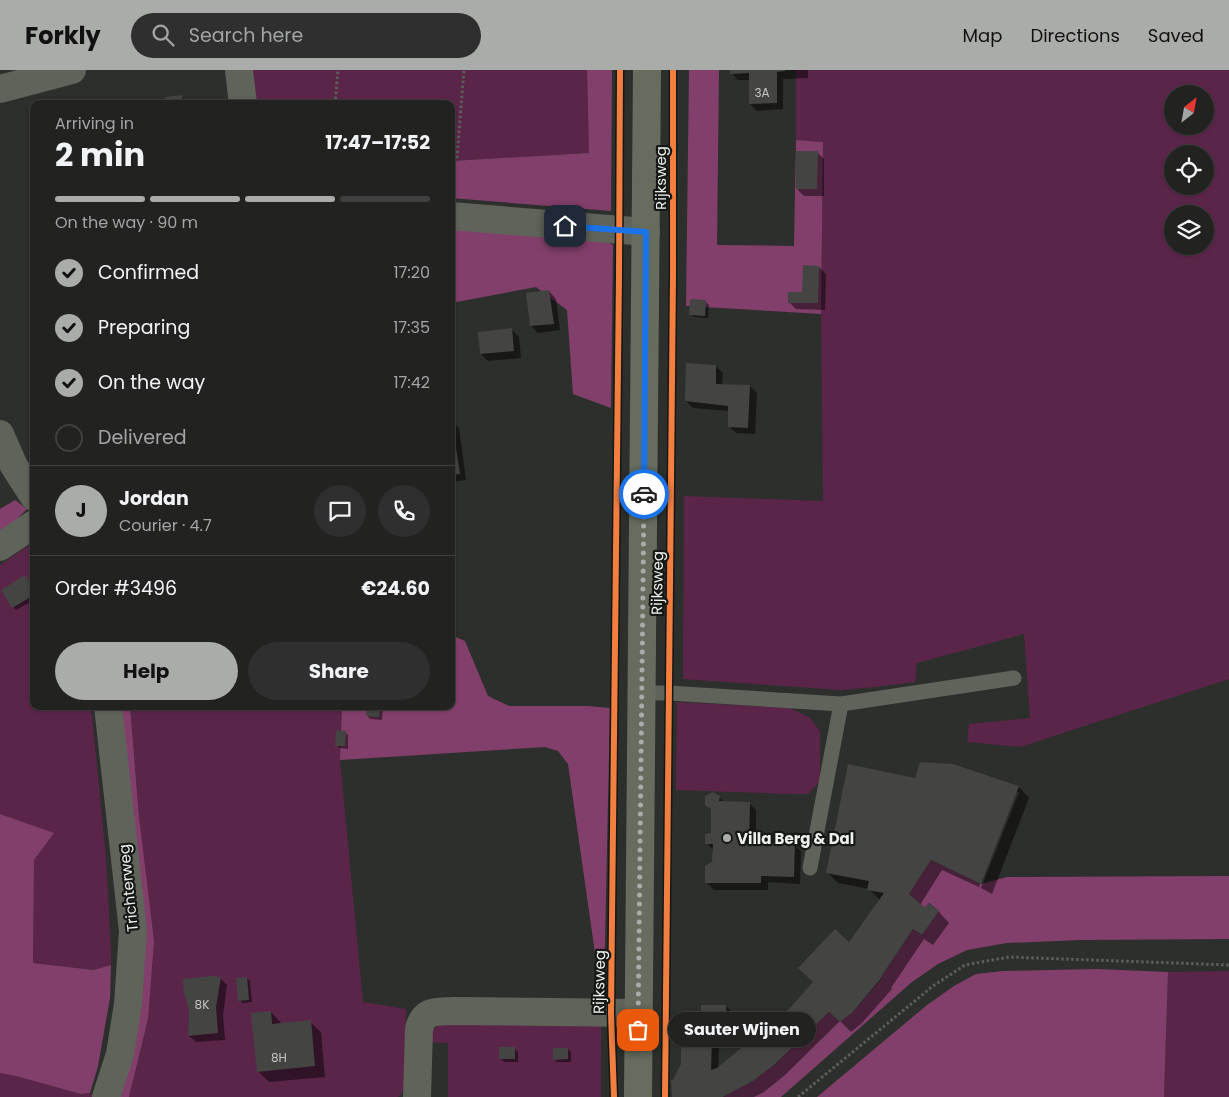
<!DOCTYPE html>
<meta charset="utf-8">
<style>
body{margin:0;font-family:Poppins,sans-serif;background:#2e2f2e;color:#f1f3f6;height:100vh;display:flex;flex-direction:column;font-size:19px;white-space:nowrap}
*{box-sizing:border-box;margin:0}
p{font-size:16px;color:#a2a4a5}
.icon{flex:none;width:28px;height:28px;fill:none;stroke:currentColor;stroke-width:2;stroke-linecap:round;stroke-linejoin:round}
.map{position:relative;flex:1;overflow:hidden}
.panel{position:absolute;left:30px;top:30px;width:425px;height:610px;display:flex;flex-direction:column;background:#222321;border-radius:10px;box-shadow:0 1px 4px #0004,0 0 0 1px #3f403f}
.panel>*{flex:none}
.needle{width:32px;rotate:31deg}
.controls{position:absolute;left:1164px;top:15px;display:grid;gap:10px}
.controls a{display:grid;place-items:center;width:50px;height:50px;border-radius:50%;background:#222321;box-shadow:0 1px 4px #0004,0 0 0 1px #3f403f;font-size:25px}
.pin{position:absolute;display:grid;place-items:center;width:42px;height:42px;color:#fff;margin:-21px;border-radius:10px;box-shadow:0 2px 8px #0006}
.courier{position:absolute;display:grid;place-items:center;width:50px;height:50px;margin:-25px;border:4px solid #1a73e8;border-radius:50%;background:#fff;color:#222;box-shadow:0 1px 6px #0007}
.bubble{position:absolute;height:35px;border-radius:18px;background:#222321;box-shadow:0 1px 4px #0004,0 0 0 1px #3f403f;font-size:16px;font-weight:700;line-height:35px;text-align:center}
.headline em{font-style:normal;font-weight:700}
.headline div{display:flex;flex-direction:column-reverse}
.headline{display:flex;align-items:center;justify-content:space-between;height:85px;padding:0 25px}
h1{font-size:32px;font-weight:700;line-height:38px}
.bar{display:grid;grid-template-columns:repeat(4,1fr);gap:8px 5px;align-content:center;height:60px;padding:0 25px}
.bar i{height:6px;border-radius:4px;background:#3f403f}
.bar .selected{background:#aaaca9}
.bar p{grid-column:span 4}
.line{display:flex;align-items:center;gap:12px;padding:0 25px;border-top:1px solid #3f403f}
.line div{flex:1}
.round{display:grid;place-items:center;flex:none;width:52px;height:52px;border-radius:26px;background:#2e2f2e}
ol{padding:0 25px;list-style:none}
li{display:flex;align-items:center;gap:15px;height:55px}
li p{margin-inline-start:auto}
li .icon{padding:5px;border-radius:50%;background:#aaaca9;color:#111;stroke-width:4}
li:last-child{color:#a2a4a5}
li i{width:28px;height:28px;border:2px solid #3f403f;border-radius:50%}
.cta{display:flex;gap:10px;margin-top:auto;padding:10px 25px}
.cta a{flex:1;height:58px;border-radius:30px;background:#aaaca9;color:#111;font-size:20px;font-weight:700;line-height:58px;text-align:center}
.cta a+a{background:#2e2f2e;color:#f1f3f6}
header{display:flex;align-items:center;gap:30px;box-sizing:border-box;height:70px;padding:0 25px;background:#aaaca9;color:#111}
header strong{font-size:24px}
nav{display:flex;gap:28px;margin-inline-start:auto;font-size:18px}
.search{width:350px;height:45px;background:#2e2f2e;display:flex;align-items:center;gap:12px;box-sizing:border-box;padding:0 18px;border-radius:28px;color:#a2a4a5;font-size:19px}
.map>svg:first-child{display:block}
.green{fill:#5b2549;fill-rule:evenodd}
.forest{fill:#833f6b}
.shadow{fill:#0007;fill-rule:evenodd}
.building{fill:#444543}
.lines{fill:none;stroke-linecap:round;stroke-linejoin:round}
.path{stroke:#5c5f58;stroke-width:3;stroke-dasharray:2.5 2.5;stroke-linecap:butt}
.service{stroke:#5f6359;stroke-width:15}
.minor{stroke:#5f6359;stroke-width:28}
.primary{stroke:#666d5e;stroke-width:28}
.cycleway-casing{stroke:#161815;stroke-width:9}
.cycleway{stroke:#f27e40;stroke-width:6}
.done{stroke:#aaaca9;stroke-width:5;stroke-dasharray:0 9}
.route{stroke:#1a73e8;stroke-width:6}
.poi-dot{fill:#aaaca9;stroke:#161815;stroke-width:2}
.labels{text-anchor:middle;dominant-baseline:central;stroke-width:4.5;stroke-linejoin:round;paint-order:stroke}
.number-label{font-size:12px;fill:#c4c5c2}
.street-label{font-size:15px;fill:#eef0ec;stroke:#161815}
.poi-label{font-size:15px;font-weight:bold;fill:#eef0ec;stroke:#161815;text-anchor:start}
</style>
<header>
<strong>Forkly</strong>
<div class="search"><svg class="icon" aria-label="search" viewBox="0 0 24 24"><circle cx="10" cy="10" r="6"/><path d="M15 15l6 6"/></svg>Search here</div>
<nav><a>Map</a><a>Directions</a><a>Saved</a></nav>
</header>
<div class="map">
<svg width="1229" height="1027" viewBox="0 0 1229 1027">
<rect width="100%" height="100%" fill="#2d2f2c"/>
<!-- green -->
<path class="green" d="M246 0H587L589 83 451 91V34H251Z
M796 0H1229V609L1020 677 967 672 969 654 1030 648 1024 564 917 593 915 612 874 617 841 620 683 609 684 426 823 431 821 244 823 72 796 70ZM1172 24H1205V56H1172ZM1172 84H1205V116H1172ZM1172 144H1205V176H1172Z
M34 472V636H91L106 788 111 880V895L95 900 33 893 34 790 53 763 0 744V495Z
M677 632 790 638 809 647 820 661V711L808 724H789L676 720Z
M130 636H342L340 690 363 932 406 939 405 1016 401 1024 398 1027H129L148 949 139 747Z
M1229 901V1027H1164L1168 902Z
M439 954 601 955V1027H448V973L428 972C429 964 433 958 439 954Z
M0 1003 16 1006 81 1024 90 1023 95 1027H0Z"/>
<!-- forest -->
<path class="forest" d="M587 0H612L611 141 451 128V91L589 83Z
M689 0H719L717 175 794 176 796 70 823 72 821 244 686 236Z
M451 153 601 168 613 175 611 338 573 324 567 240 536 217 451 233Z
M15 430 27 439 12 454 0 462V439Z
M451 565 465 571 488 626 509 636H588L610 638 604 919 601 925 568 694 558 681 545 677 340 690 342 636H451Z
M115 636H130L139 747 154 871 148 949 129 1027H110L133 923Z
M0 744 54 763 34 790 33 893 94 900 111 895 110 928 98 996 90 1023 81 1024 16 1006 0 1003Z
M931 790 981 814 1007 807 1229 806V869L1081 870 1007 873 967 880 938 894 912 912 781 1027H723L753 1011 775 994 829 942 840 952 852 943 882 908 881 907 913 859 922 865 939 841 929 833 925 838 909 824Z
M1097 899 1168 902 1164 1027H817L927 935 954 916 976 904 1003 901Z"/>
<!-- shadow -->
<path class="shadow" d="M731 0H808V8L783 9V39L757 41 750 34V10H738L731 3Z
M181 26 188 34H167Z
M817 82 824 89V126H804L797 119Z
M819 197 826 204 825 240 796 239 789 232 803 223Z
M549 221 556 229 560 260 538 263 531 256Z
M705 231 709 235 708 248 694 247 690 244Z
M512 260 519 267 521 288 488 291 481 284Z
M716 296 723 303 722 315 750 316 757 323 755 364 736 363 729 356V341L693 338 686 331Z
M451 351 459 358 466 410 451 412Z
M34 519V530L16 540 13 537Z
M368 636H383L382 650 370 649 367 645Z
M345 662 348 665V679L340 678 336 675Z
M953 695 1019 717 1029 728 992 824 981 818 1019 722H1016L979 817 942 800 920 835 926 840 929 835 939 842 949 853 933 875 924 869 891 918 892 919 862 953 851 962 840 951 785 1005 764 1022 754 1027H673L674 1010 702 954 726 936 733 943V954L739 955 753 970 791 939 849 874 880 830 869 819 838 813 827 802 916 709ZM719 977H745L718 999Z
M719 727 725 733H749L756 740V773L794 774 801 781 800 814 768 812V820H714L707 813 714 792V781L707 773 712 765V740L706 734Z
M220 908 227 915 223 945 225 970 196 972 189 966Z
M246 908 250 911 252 932 243 933 239 930Z
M271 942 281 953V955L310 952 321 962 325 1007 269 1012 258 1001Z
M515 979 518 982V992H504L501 989Z
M568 979 571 982V992H557L554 989Z"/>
<!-- building -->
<path class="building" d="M730 0H785V1L777 2V33L749 34V3L730 4Z
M182 25 183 34H166L165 27Z
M796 81H818L817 119H796Z
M803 195 819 196 818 233H788V222H802Z
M549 220 554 254 530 256 526 223Z
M690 229 706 230 705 246 689 245Z
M512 258 514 281 480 284 478 262Z
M686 293 716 295V314L750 315 748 358 728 357V336L685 331Z
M451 353H452L460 404 451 405Z
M25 505 34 519V525L12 538 1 520Z
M367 636H380L379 647 366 646Z
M336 660 346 661 345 676H335Z
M920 692 953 694 1019 716 981 814 931 790 909 824 925 838 928 833 939 841 922 865 913 859 881 907H882L852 943 840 952 829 942 775 994 753 1011 723 1027H672L671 1010H673L681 994V952H701V935H726L727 952 740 953 746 962 739 970H712L711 1000 717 998 790 938 813 912 798 898 835 859 849 872 884 823 867 820 869 811 826 803 848 694 915 708Z
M713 722 720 726 719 731 750 732 749 771 795 773 794 807 761 806V813H705V796L712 792 713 774H705V764L711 763V739L705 735V726Z
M213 906 221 907 216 937 218 963 188 966 189 942 185 925H184L183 909Z
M247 907 249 930 238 931 236 908Z
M271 941 272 954 311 950 315 996 257 1002 251 943Z
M499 977H515V989H499Z
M553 978H568V989L553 990Z"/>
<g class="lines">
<!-- path -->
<path class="path" d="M335 34 338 0
M451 87H457L464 0
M798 1027 933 916 965 895 1009 887 1229 895"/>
<!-- service -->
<path class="service" d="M642 623H669L841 634 1014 608
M810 798 841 634"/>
<!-- minor -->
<path class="minor" d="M239 0 243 34
M0 19 72 0
M451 146 646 162
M0 364 14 396 34 427
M0 477 34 454
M106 1027 120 984 128 934 133 861 108 636
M417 1027 419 959C424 939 436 942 453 941L639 943"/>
<!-- primary -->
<path class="primary" d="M638 1027 647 0"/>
<defs>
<path id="cycleway" d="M614 1027 611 943 619 205 620 0
M665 1027 673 206V0"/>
</defs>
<!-- cycleway casing -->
<use href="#cycleway" class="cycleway-casing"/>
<!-- cycleway -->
<use href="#cycleway" class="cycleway"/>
</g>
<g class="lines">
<!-- done -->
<path class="done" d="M638 960 644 424"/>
<!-- route -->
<path class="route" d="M565 156 646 162 644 424"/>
</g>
<!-- markers -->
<circle class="poi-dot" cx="727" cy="768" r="5"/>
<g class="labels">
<!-- number labels -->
<g class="number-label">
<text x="762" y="22">3A</text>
<text x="202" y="934">8K</text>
<text x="279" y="987">8H</text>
</g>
<!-- street labels -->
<g class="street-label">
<text transform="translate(660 108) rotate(-90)">Rijksweg</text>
<text transform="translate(657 513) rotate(-89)">Rijksweg</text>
<text transform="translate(128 818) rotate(-96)">Trichterweg</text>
<text transform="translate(599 912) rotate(-89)">Rijksweg</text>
</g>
<!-- poi labels -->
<g class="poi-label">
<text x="737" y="768">Villa Berg &amp; Dal</text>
</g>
</g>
</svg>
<div class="controls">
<a><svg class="needle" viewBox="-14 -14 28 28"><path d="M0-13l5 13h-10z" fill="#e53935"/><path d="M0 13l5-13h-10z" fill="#a2a4a5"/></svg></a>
<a><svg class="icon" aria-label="locate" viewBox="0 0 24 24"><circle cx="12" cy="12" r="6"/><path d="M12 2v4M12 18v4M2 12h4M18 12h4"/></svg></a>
<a><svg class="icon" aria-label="layers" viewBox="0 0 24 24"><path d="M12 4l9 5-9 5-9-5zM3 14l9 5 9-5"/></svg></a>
</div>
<div class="pin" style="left:638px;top:960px;background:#ea580c"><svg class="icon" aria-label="bag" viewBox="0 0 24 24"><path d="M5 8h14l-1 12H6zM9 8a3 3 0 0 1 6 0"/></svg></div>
<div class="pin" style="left:565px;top:156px;background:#1f2937"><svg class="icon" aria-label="home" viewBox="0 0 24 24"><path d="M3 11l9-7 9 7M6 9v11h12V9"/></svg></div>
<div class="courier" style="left:644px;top:424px"><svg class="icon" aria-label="car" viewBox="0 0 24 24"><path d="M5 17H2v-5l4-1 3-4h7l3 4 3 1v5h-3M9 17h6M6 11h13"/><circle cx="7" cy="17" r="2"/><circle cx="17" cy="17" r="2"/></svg></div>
<div class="bubble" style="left:668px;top:942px;width:148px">Sauter Wijnen</div>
<section class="panel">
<div class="headline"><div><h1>2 min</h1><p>Arriving in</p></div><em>17:47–17:52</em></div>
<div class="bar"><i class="selected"></i><i class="selected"></i><i class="selected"></i><i></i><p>On the way · 90 m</p></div>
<ol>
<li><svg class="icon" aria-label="check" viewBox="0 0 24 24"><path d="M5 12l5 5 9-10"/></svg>Confirmed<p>17:20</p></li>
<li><svg class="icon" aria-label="check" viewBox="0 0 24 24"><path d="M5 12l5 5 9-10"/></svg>Preparing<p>17:35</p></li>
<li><svg class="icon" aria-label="check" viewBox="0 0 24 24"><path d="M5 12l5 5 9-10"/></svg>On the way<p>17:42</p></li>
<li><i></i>Delivered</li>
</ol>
<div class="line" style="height:90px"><b class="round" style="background:#aaaca9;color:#111">J</b><div><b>Jordan</b><p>Courier · 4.7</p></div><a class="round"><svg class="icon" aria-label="chat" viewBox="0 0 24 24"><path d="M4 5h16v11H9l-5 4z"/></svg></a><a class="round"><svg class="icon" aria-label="phone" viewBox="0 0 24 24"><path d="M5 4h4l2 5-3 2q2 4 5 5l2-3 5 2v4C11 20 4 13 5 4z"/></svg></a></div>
<div class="line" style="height:65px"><div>Order #3496</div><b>€24.60</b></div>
<div class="cta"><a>Help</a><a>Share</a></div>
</section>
</div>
